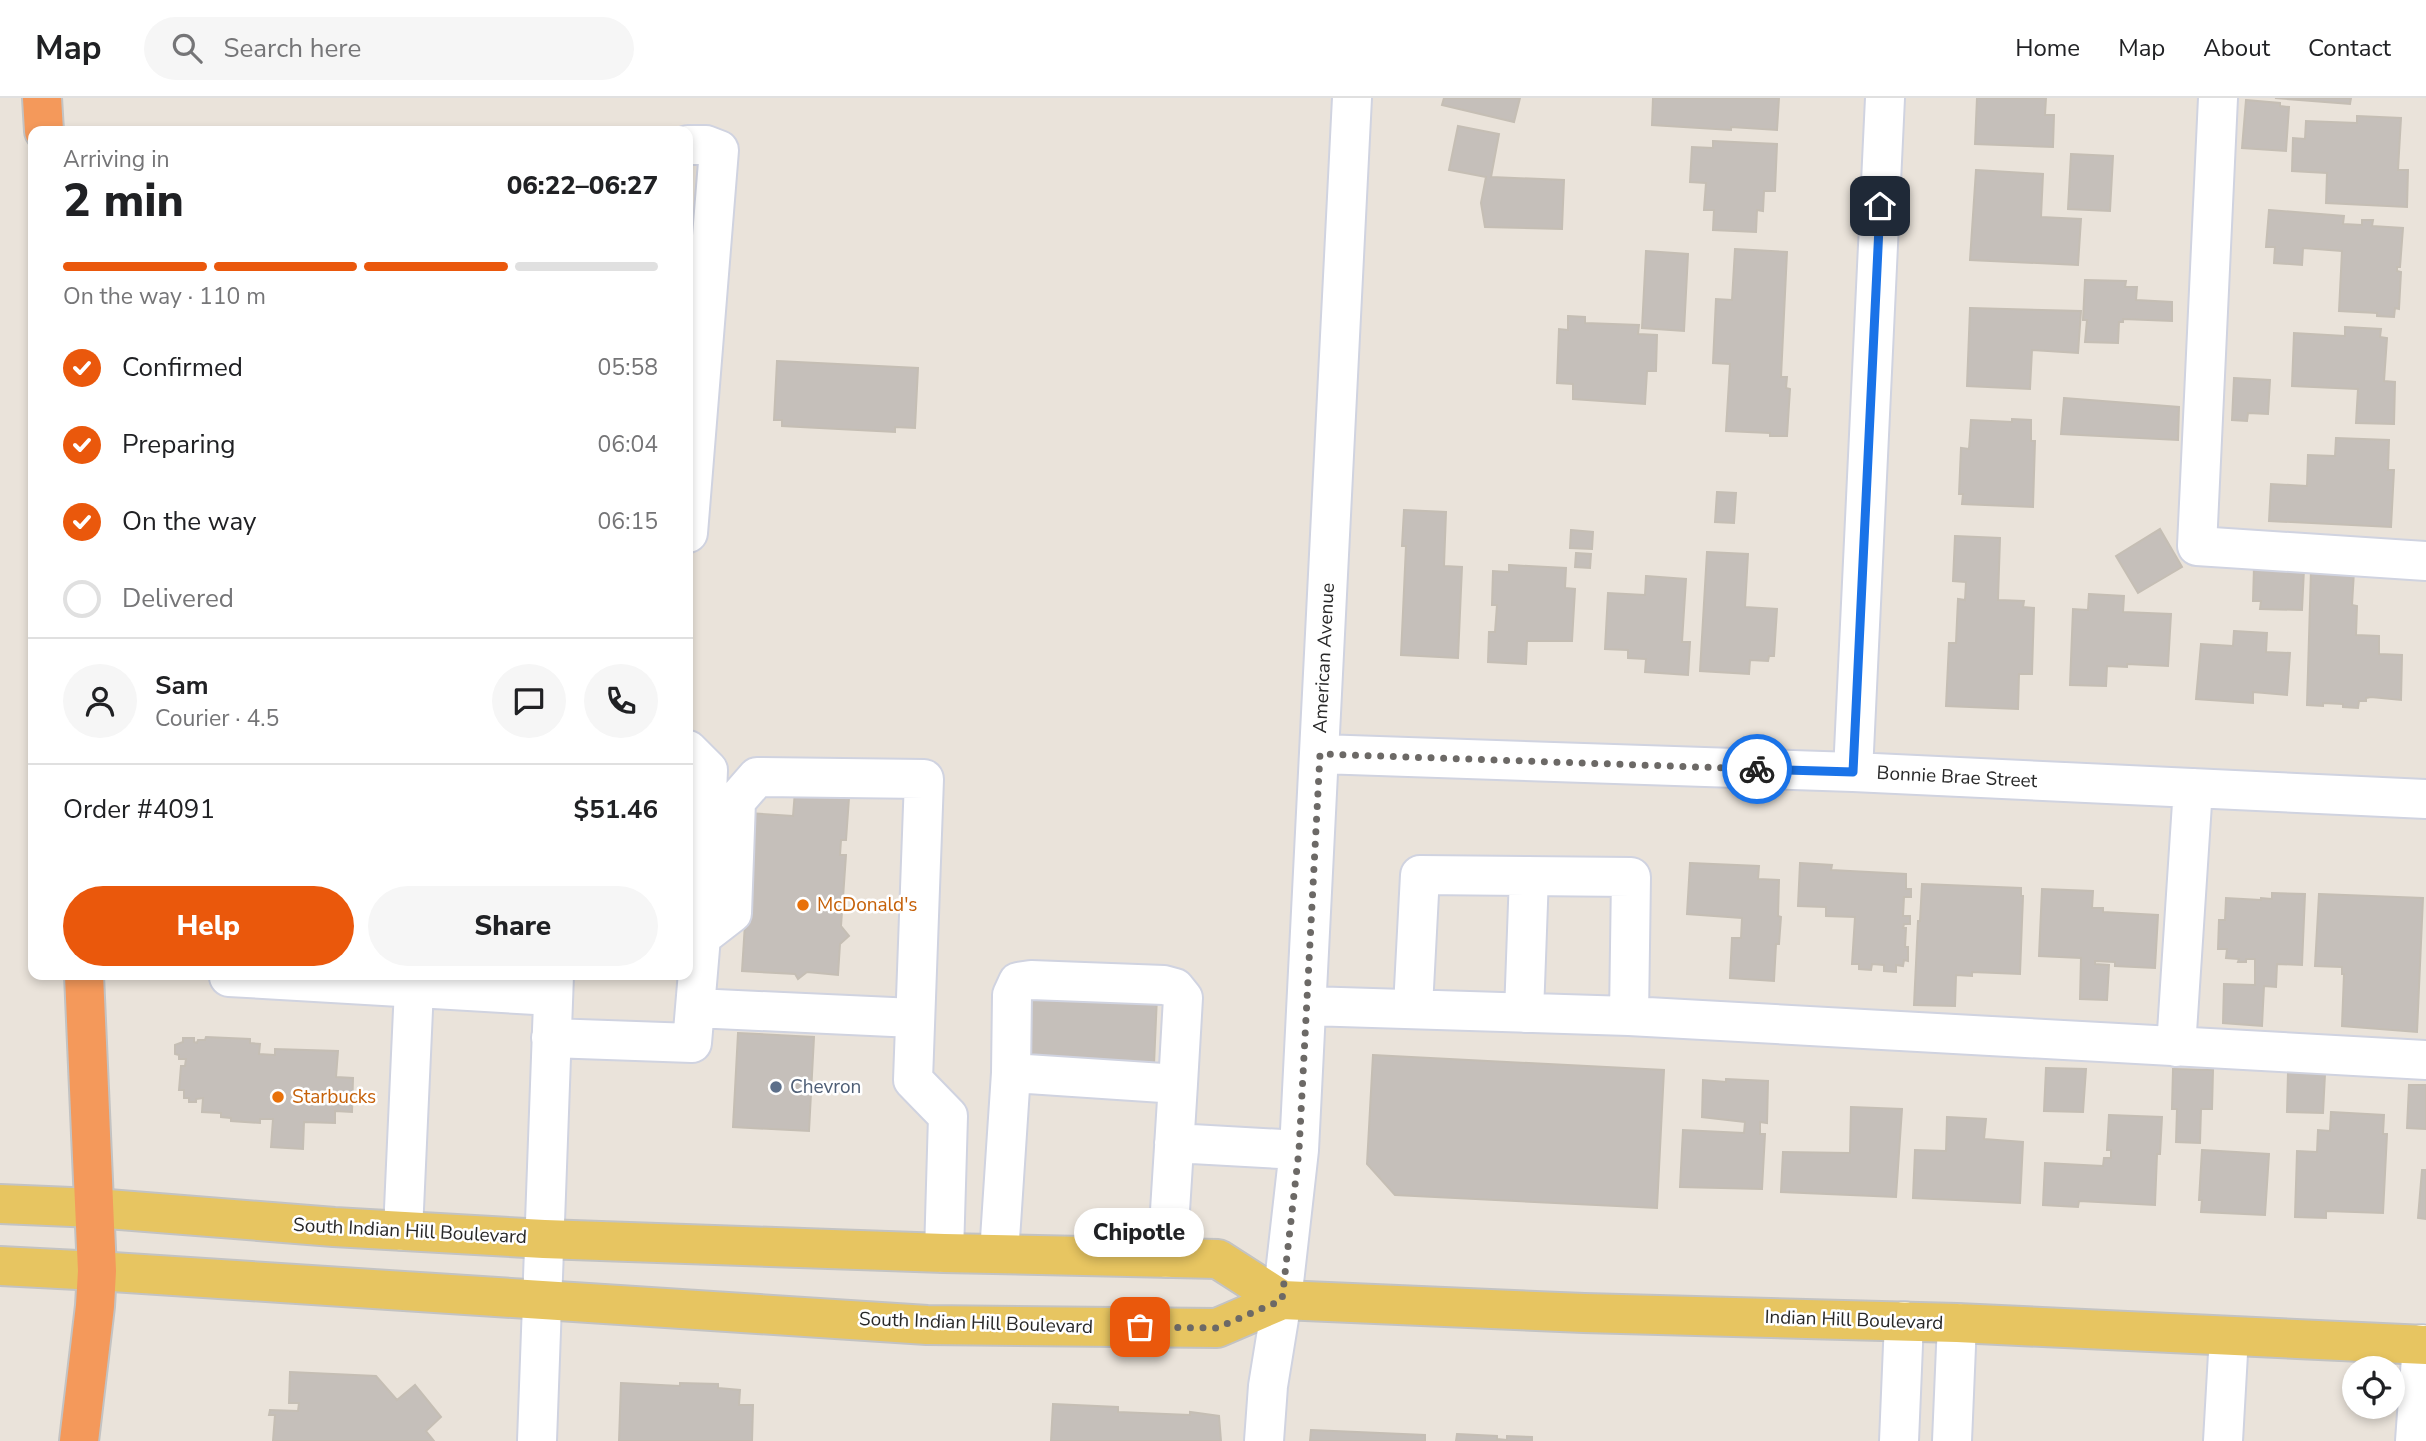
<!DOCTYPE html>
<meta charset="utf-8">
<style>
body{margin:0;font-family:"Nunito Sans",sans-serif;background:#f6f6f6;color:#202124;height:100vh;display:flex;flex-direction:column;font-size:26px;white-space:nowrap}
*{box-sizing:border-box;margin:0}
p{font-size:23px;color:#757577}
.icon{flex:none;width:38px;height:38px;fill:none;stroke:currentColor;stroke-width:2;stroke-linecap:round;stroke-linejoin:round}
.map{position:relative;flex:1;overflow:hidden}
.details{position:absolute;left:28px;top:28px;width:665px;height:854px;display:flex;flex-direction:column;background:#fff;border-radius:14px;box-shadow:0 4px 10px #0003}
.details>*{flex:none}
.tools{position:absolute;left:2342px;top:1258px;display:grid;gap:14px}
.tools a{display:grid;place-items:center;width:63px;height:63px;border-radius:50%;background:#fff;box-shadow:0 4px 10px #0003;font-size:35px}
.pin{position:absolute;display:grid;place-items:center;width:60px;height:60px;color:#fff;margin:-30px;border-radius:14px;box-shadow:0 4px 10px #0006}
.courier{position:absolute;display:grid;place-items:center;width:70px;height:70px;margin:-35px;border:5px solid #1a73e8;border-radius:50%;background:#fff;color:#222;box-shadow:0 2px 9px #0007}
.bubble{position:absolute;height:49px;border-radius:24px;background:#fff;box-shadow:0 4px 10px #0003;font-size:23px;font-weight:800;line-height:49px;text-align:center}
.headline em{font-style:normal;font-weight:800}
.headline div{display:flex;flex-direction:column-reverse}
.headline{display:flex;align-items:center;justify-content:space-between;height:119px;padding:0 35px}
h1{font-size:46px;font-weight:800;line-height:52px}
.bar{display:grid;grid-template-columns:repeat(4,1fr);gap:10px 7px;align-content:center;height:84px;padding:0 35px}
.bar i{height:9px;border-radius:5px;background:#e0e0e0}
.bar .selected{background:#ea580c}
.bar p{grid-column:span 4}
.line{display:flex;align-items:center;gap:18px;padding:0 35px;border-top:2px solid #e0e0e0}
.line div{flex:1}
.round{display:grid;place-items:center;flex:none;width:74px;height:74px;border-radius:37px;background:#f6f6f6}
ol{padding:0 35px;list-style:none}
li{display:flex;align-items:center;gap:21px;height:77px}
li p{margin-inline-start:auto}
li .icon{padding:7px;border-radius:50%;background:#ea580c;color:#fff;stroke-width:4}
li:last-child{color:#757577}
li i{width:38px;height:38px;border:4px solid #e0e0e0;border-radius:50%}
.cta{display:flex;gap:14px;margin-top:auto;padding:14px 35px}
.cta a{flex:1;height:80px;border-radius:42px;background:#ea580c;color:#fff;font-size:28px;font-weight:800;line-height:80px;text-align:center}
.cta a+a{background:#f6f6f6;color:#202124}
header{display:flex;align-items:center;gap:42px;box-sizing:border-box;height:98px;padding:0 35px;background:#fff;border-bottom:2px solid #e0e0e0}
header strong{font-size:33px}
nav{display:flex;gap:38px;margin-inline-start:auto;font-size:24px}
.search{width:490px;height:63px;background:#f6f6f6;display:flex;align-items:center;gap:18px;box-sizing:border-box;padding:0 24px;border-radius:38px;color:#757577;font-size:26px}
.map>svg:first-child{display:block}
.building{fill:#c5bfba;stroke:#c5beb4;stroke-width:2}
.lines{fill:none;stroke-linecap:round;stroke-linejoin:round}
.minor-casing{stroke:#d0d3e0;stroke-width:42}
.major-casing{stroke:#c3c3c3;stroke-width:42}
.highway-casing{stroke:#c3c3c3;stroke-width:42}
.minor{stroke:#fff;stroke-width:38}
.major{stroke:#e7c561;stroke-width:38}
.highway{stroke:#f4995b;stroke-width:38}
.done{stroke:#6c6966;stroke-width:7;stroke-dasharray:0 12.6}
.route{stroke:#1a73e8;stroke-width:9}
.food-dot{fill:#e8710a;stroke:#fff;stroke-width:2.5}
.service-dot{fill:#5c6f8a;stroke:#fff;stroke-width:2.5}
.labels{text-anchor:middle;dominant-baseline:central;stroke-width:5;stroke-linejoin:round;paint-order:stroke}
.street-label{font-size:19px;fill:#282828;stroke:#fff}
.food-label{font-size:19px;fill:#c56008;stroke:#fff;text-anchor:start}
.service-label{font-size:19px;fill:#4e5e75;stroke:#fff;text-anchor:start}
</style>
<header>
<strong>Map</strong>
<div class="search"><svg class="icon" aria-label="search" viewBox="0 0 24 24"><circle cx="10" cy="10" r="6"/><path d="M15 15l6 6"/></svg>Search here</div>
<nav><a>Home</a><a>Map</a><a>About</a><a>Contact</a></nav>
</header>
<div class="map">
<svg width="2426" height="1343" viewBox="0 0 2426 1343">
<rect width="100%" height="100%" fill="#eae3da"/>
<!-- building -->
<path class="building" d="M1444 0H1520L1514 24 1442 7Z
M1653 0H1779L1777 32 1731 29V32L1652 27Z
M1977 0H2046L2045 17H2054L2053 49 1975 46Z
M2275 0H2351L2350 6Z
M2246 2 2280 5V8L2289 9 2286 53 2242 50Z
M2357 18 2401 20 2398 72H2408L2407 109 2326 105 2327 75 2292 73 2293 40 2305 41 2306 23 2357 25Z
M1458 28 1499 36 1491 79 1564 82 1562 131 1485 129 1481 105 1486 79 1449 72Z
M1713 43 1777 46 1775 93H1764L1763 113 1757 112 1756 134 1713 132 1714 112H1704L1706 85 1690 84 1692 49 1713 50Z
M2071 56 2113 58 2110 113 2068 111Z
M1976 72 2043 76 2041 119 2081 121 2078 167 1970 162Z
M2269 112 2344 118 2343 126 2362 127V122H2373L2372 128 2403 130 2400 169H2397V173L2401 174 2399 211 2395 210 2394 219 2377 218V215L2339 213 2342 153 2303 150 2302 167 2274 165 2275 149H2266Z
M1735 151 1787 154 1781 279H1787L1786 290 1790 291 1787 338H1770V335L1726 333 1730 266 1713 265 1716 201 1732 202Z
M1646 153 1688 156 1684 233 1642 230Z
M2085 182 2126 183 2125 189H2137L2136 202 2172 204V223L2123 221V224H2119L2118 245 2085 244 2087 222H2083Z
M1970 210 2081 213 2078 255 2032 252 2030 291 1967 288Z
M1568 218 1585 219V225L1639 227 1638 236 1657 237 1656 273H1647L1645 306 1573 301V286L1557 285 1559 231 1568 232Z
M2345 229 2381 231 2380 239 2387 240 2384 283 2395 284 2394 326 2356 325 2358 291 2292 288 2294 235 2345 238Z
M777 263 918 270 915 330 895 329V334L782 328V322H774Z
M2234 280 2270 282 2268 316 2248 315 2247 323 2232 322Z
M2064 300 2179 309 2178 342 2061 336Z
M2012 321 2031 322V343H2035L2033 409 1962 406 1963 396H1959L1961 350 1969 351 1971 322 2012 324Z
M2336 340 2389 342 2388 372H2394L2391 429 2269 423 2271 386 2307 388 2308 357 2335 358Z
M1717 394 1736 395 1734 425 1715 424Z
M1404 412 1446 414 1444 468 1462 469 1458 560 1401 557 1406 448H1402Z
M2160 431 2182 469 2138 495 2116 458Z
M1571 432 1593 434 1592 451 1570 450Z
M1955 438 2000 440 1998 502 2024 503 2023 509 2034 510 2032 576H2019L2018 611 1946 608 1949 545H1956L1958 501 1965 502 1966 484 1953 483Z
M1707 454 1748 456 1745 509 1777 511 1774 558H1769L1768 563 1750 562 1749 576 1700 573Z
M1576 455 1591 456 1590 470 1575 469Z
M1509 467 1566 470 1565 490 1575 491 1572 543H1527L1526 566 1488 564 1489 534H1495L1497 507H1492L1493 473 1509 474Z
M2254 469 2304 471 2302 512 2260 511 2261 503H2253Z
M2311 472 2354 473 2352 507 2357 508 2356 537 2379 538V556L2402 557 2401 602 2371 599 2366 600V603H2359L2358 610 2343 609V606L2323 605V608L2307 607Z
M1646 478 1686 481 1682 544H1690L1688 577 1645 574 1646 561 1628 560V552L1605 551 1608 495 1645 497Z
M2089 496 2124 498 2123 514 2171 516 2168 568 2127 566V569L2107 568 2106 588 2070 587 2073 511 2088 512Z
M2234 533 2267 535 2266 554 2290 555 2287 597 2253 594V605L2196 601 2201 546 2233 548Z
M795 693 844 696 849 700 846 742H841L840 757H846L841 828 849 838 840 846 838 877 807 874 798 881 795 876 742 873 746 810 751 791 755 734H746L748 715 793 718Z
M1690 765 1759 768 1758 781 1779 782 1778 818 1781 819 1779 846H1776L1774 883 1730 880 1732 840H1741L1742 820 1687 816Z
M1800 765 1832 767 1831 772 1906 776V791H1911V799H1904L1903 818H1910V826H1904L1903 830H1906L1905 849H1908V863L1904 862 1903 868 1896 867V874L1884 873V867L1872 866 1871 872 1859 871V866H1852L1855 819 1826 818V809L1798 808Z
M1922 786 2021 790V798H2023L2020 876 1972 874V878L1956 877 1955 908 1914 907 1918 823H1920Z
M2042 791 2093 793 2092 810H2103V814L2158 817 2155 870 2115 868V864L2095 863V866L2109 867 2107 902 2080 901 2081 860 2039 858Z
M2272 795 2305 796 2302 867 2277 866 2276 889 2264 888 2262 928 2223 925 2224 886 2255 887V861H2246V864H2238L2239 861 2226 860 2227 851H2218L2219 822H2225L2226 800 2261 802V800L2272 801Z
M2319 796 2423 800 2417 934 2342 928 2344 876H2342V869L2315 868Z
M1024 892 1047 902 1133 906V897L1157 898 1154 967 1021 961Z
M738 935 814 939 809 1033 733 1029Z
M206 939 250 941V945L260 946 259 956 275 957V951L338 953 336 979 353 980 352 1014 335 1013V1025L304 1024 303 1051 271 1049 273 1021H260V1025L231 1023V1020L221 1019V1015L202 1014 203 1000 196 1001V1004H189V1000H184V992H179L181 968H185L186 961H179V957L175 956V947L183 944V940H194V944L197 945 198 942H205Z
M1373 957 1664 972 1657 1110 1395 1097 1367 1066Z
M2046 970 2086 971 2083 1014 2044 1013Z
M2173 971 2213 972 2212 1011H2201L2200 1045 2176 1044 2177 1011H2172Z
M2288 974 2325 976 2323 1015 2287 1014Z
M1726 981 1768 983 1767 1025 1760 1024V1036H1765L1762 1091 1680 1089 1683 1032 1744 1035 1745 1024 1702 1019 1703 982 1726 984Z
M2409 987H2426V1031L2407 1030Z
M1851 1009 1902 1011 1896 1099 1781 1094 1783 1054 1850 1055Z
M2331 1014 2384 1017 2383 1036H2387L2383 1115 2326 1113V1120L2295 1119 2297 1053 2317 1054 2318 1032 2330 1033Z
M2109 1017 2162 1019 2160 1056H2157L2155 1107 2079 1103 2078 1109 2043 1107 2045 1065 2103 1068 2104 1060H2111V1052H2107Z
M1947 1019 1986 1021 1984 1041 2023 1044 2020 1105 1913 1100 1915 1052 1946 1053Z
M2202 1052 2269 1056 2265 1117 2201 1114 2202 1102H2199Z
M2422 1072H2426V1121L2418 1120Z
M290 1274 376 1278 397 1302 415 1287 441 1319 426 1333 434 1343H273L275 1317H269L270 1312 298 1313 299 1305H289Z
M621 1285 680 1288V1285L718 1286V1290L740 1292 739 1307H753L752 1343H619Z
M1053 1306 1118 1309V1314L1190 1317V1314L1219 1318 1221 1343H1051Z
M1311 1332 1425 1337V1343H1310Z
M1457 1336 1497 1338V1341L1507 1342V1338L1532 1339V1343H1456Z"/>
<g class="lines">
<defs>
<path id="minor" d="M2218 0 2197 448 2426 463
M688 47H706L719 52 688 435
M688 652 708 672 701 839
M1320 656 1853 674 2426 701
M1853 674 1885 0
M229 877V879L553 898
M1308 908 1629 918 2426 962
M1413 909 1420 777 1631 779 1629 918
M695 910 914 920
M1524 915 1529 778
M551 940 692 945 701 839 732 815 736 703 757 679 924 681 913 982 948 1018 944 1155
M2176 949 2193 690
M1011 975 1012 897 1018 884 1031 882 1164 887 1175 890 1183 900 1178 986
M1174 1045 1299 1052
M403 1133 414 890
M999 1156 1011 975 1178 986 1167 1160
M537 1343 554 877
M1264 1343 1268 1288 1282 1202 1299 1052 1352 0
M1899 1343 1904 1223
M1952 1343 1957 1225
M2223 1343 2229 1238
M2415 1343 2422 1246"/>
<path id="major" d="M0 1106 95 1110 334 1129 544 1141 944 1155 1218 1161 1282 1202
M0 1168 97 1173 927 1227 1217 1230 1282 1202 1584 1215 1957 1225 2426 1247"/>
<path id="highway" d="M42 0 44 33
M79 1343 95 1208 97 1173 84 877"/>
</defs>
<!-- minor casing -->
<use href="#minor" class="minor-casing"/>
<!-- major casing -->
<use href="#major" class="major-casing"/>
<!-- highway casing -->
<use href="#highway" class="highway-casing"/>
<!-- minor -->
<use href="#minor" class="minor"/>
<!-- major -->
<use href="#major" class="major"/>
<!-- highway -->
<use href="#highway" class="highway"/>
</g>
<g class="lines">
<!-- done -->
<path class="done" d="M1140 1229 1217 1230 1282 1202 1299 1052 1320 656 1757 671"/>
<!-- route -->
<path class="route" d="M1757 671 1853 674 1880 108"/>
</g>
<!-- markers -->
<g class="food-dot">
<circle cx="803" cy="807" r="7"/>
<circle cx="278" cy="999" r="7"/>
</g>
<circle class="service-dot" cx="776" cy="989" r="7"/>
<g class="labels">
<!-- street labels -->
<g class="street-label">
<text transform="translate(1324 560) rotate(-87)">American Avenue</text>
<text transform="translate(1957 679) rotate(3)">Bonnie Brae Street</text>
<text transform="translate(410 1133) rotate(3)">South Indian Hill Boulevard</text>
<text transform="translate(1854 1222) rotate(2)">Indian Hill Boulevard</text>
<text transform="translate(976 1225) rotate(2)">South Indian Hill Boulevard</text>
</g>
<!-- food labels -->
<g class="food-label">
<text x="817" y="807">McDonald's</text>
<text x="292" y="999">Starbucks</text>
</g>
<!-- service labels -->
<g class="service-label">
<text x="790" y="989">Chevron</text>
</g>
</g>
</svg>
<div class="tools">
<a><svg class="icon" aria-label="locate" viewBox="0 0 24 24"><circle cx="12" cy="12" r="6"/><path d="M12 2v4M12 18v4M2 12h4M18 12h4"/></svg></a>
</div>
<div class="pin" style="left:1140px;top:1229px;background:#ea580c"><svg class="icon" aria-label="bag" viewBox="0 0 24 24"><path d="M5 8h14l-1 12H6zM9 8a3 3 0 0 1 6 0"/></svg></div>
<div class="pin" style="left:1880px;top:108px;background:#1f2937"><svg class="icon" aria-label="home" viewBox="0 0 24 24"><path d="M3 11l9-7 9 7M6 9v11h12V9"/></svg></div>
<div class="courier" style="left:1757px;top:671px"><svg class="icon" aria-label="bike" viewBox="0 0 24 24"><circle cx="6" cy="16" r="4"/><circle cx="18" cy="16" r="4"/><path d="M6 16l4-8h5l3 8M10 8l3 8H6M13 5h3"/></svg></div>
<div class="bubble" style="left:1074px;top:1110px;width:130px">Chipotle</div>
<section class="details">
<div class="headline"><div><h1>2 min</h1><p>Arriving in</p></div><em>06:22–06:27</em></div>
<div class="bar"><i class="selected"></i><i class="selected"></i><i class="selected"></i><i></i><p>On the way · 110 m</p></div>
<ol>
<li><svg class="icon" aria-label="check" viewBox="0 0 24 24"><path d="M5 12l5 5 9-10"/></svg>Confirmed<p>05:58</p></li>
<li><svg class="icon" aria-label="check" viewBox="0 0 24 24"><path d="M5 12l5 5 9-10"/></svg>Preparing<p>06:04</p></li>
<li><svg class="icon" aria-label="check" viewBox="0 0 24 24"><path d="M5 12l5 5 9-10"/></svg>On the way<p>06:15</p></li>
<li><i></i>Delivered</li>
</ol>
<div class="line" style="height:126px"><a class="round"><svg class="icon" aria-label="person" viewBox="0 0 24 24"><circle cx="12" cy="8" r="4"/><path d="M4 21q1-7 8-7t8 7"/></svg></a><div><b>Sam</b><p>Courier · 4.5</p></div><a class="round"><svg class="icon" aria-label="chat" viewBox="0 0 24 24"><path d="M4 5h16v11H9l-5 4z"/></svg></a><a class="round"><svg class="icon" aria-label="phone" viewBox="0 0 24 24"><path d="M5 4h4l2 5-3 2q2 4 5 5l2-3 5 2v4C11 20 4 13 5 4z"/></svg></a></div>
<div class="line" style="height:91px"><div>Order #4091</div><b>$51.46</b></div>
<div class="cta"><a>Help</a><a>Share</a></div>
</section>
</div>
